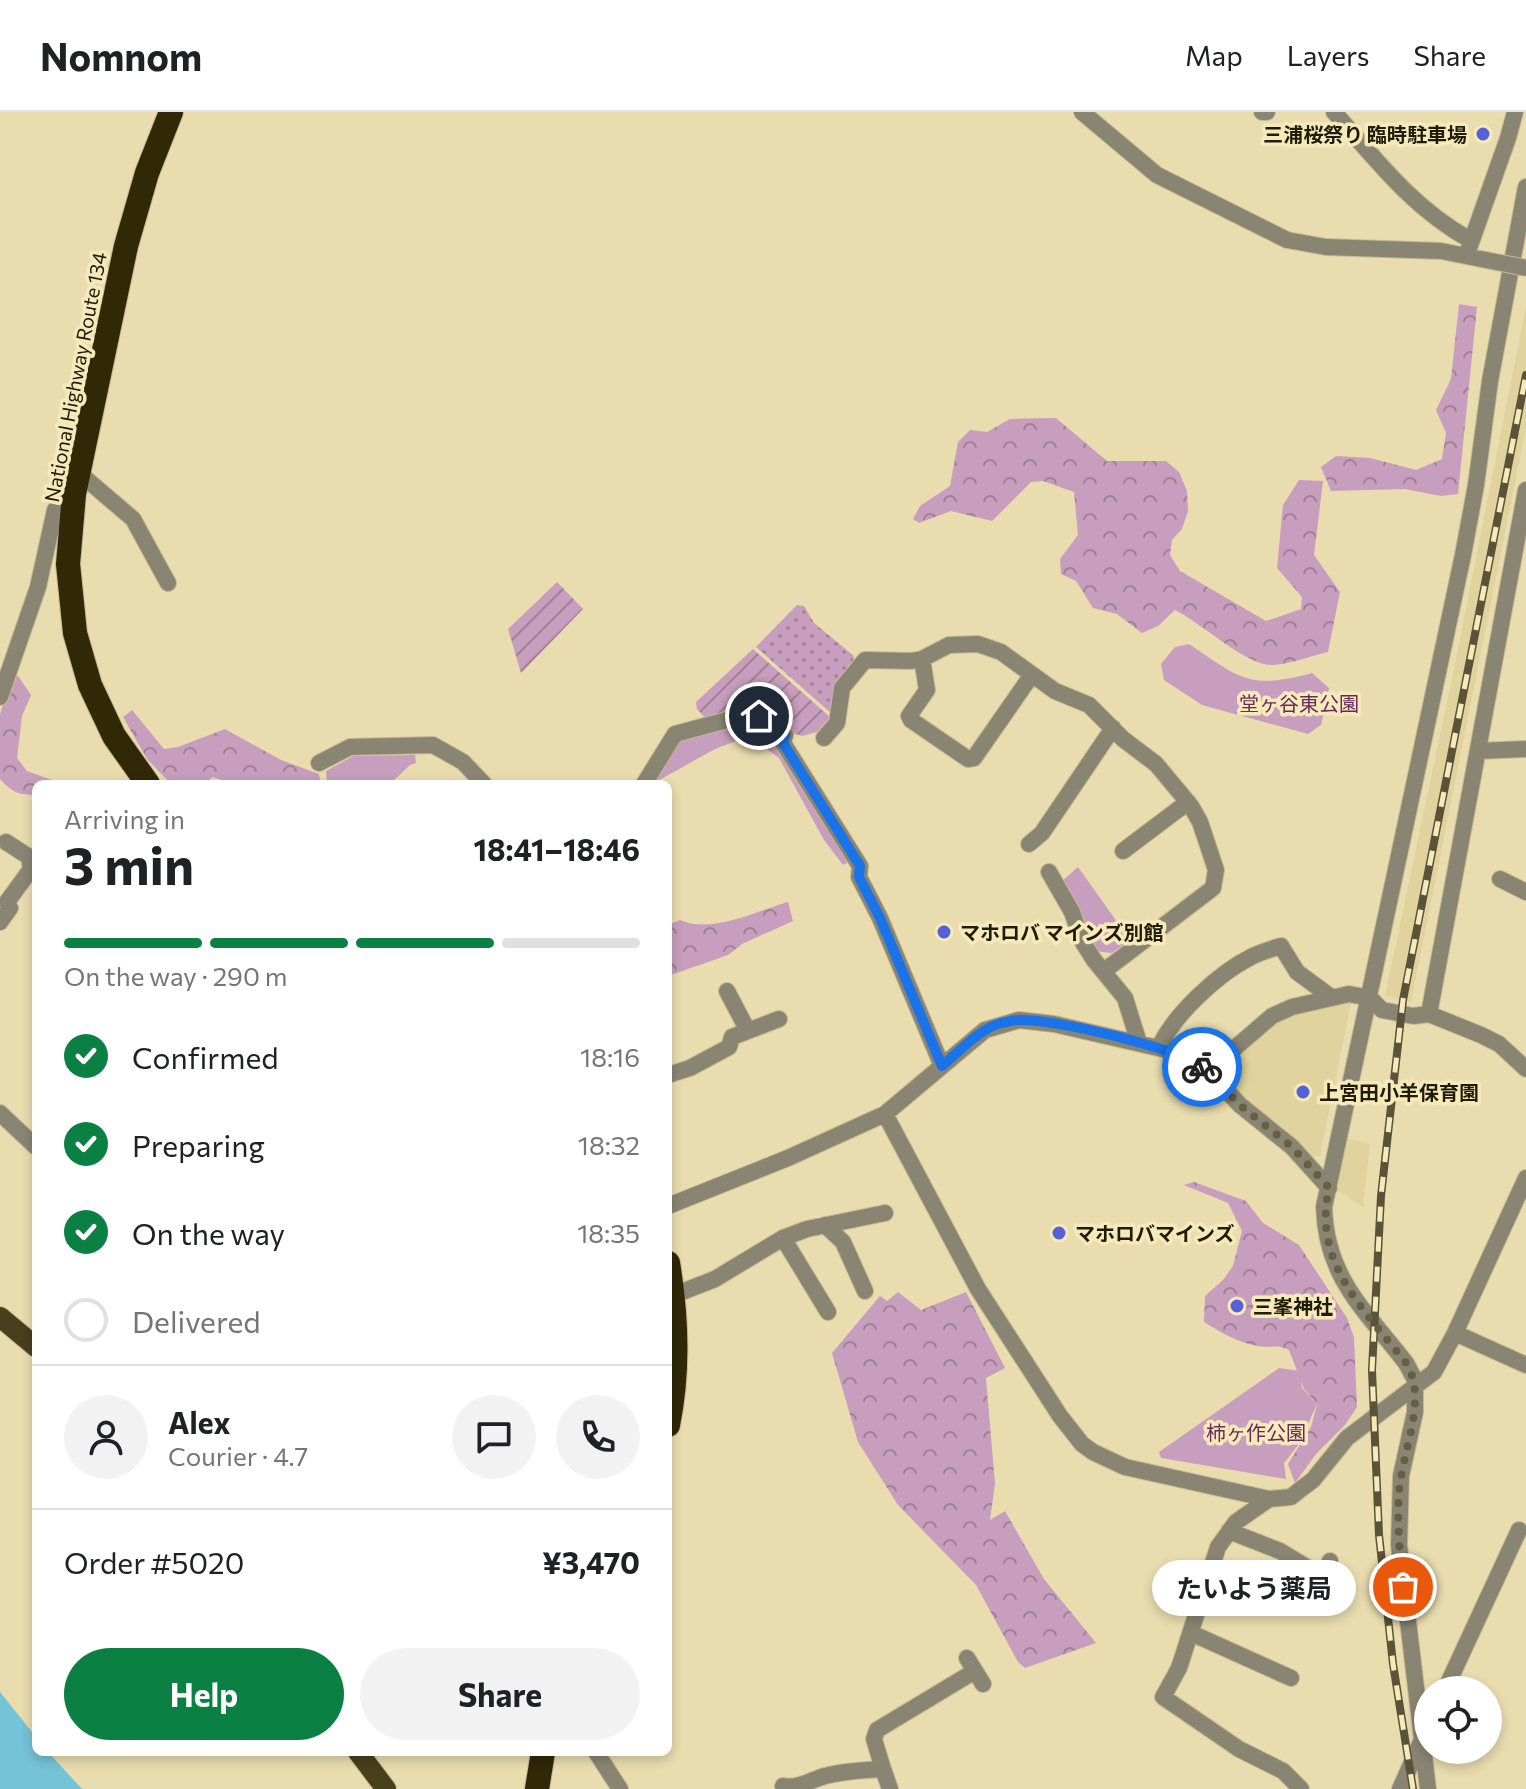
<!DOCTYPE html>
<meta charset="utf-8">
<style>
body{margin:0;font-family:Commissioner,"Noto Sans JP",sans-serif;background:#f2f2f2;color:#202124;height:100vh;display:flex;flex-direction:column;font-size:30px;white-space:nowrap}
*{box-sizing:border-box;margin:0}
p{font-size:26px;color:#757577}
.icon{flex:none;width:44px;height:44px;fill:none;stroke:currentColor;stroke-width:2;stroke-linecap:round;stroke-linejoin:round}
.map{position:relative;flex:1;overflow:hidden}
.drawer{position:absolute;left:32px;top:668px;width:640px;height:976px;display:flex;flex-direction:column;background:#fff;border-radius:12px;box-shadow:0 4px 12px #0003}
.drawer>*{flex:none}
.controls{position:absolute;left:1414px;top:1564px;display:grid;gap:16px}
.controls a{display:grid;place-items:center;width:88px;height:88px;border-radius:50%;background:#fff;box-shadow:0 4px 12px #0003;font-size:40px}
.pin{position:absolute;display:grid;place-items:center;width:68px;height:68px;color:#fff;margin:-34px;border:4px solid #fff;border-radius:50%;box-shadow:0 2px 8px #0007}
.courier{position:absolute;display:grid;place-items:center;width:80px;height:80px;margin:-40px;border:6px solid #1a73e8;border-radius:50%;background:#fff;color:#222;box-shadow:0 2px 10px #0007}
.bubble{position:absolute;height:56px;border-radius:28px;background:#fff;box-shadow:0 4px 12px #0003;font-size:26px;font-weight:700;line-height:56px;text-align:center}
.headline em{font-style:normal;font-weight:700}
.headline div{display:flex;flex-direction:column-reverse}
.headline{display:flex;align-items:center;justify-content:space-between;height:136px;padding:0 32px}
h1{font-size:52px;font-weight:700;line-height:60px}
.bar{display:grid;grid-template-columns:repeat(4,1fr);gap:12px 8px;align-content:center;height:96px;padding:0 32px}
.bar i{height:10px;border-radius:6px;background:#e0e0e0}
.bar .selected{background:#0b8043}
.bar p{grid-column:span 4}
.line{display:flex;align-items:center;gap:20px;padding:0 32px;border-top:2px solid #e0e0e0}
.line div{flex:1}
.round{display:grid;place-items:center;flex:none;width:84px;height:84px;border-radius:42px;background:#f2f2f2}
ol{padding:0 32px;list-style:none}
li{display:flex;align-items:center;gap:24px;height:88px}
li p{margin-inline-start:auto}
li .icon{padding:8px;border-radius:50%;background:#0b8043;color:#fff;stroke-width:4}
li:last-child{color:#757577}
li i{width:44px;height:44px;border:4px solid #e0e0e0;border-radius:50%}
.action{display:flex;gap:16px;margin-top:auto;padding:16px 32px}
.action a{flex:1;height:92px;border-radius:48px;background:#0b8043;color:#fff;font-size:32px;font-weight:700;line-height:92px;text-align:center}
.action a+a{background:#f2f2f2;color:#202124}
header{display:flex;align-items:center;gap:48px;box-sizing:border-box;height:112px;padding:0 40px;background:#fff;border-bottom:2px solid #e0e0e0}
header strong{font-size:38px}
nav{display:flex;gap:44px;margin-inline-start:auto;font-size:28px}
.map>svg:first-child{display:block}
.built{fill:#e1d39d}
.grass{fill:url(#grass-dots)}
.forest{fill:url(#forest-crowns)}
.park{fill:#c79ebd}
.garden{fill:url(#garden-furrows)}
.water{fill:#75c3d6}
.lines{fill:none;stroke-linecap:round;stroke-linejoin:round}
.minor-casing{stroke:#c5b991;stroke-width:18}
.major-casing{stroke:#c5b991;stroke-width:22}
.highway-casing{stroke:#c5b991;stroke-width:26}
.minor{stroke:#8a8573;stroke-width:16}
.major{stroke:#483f1d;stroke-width:20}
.highway{stroke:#302807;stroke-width:24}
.rail-casing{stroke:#5a5339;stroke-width:8}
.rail{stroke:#f6eabb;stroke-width:5;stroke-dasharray:15;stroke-linecap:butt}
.minor-bridge-casing{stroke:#c5b991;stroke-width:18;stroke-linecap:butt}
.minor-bridge{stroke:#8a8573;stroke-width:16}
.done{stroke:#665f44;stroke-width:8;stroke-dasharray:0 14.4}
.route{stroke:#1a73e8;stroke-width:10}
.poi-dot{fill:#5661d8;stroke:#f6eabb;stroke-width:3}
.labels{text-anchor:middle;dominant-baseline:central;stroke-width:7;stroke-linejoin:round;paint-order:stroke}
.poi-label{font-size:20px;font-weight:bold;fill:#201c0a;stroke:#f6eabb;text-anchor:start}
.street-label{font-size:20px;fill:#201c0a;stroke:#f6eabb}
.park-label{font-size:20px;fill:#682a5d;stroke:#f6eabb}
</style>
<header>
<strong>Nomnom</strong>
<nav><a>Map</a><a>Layers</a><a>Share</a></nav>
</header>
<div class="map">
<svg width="1526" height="1677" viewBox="0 0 1526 1677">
<defs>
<pattern id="grass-dots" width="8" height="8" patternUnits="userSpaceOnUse" patternTransform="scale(2)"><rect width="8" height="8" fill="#c79ebd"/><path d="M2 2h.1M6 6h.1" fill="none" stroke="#a18098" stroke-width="1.8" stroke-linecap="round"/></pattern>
<pattern id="forest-crowns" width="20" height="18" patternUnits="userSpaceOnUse" patternTransform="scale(2)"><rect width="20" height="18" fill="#c79ebd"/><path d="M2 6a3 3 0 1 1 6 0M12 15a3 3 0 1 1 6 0" fill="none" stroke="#a18098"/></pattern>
<pattern id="garden-furrows" width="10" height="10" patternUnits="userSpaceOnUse" patternTransform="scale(2)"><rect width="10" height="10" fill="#c79ebd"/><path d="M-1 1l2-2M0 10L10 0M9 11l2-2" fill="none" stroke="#a18098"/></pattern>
</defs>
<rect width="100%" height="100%" fill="#e9dcaf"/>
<!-- built -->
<path class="built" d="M1526 194V316L1411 890 1403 888 1385 884 1454 557Z
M1333 889 1351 891 1320 1044H1313L1285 1017 1243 989 1222 964 1266 912Z
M1347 1026 1370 1032 1363 1095 1338 1079 1336 1071Z"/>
<!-- grass -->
<path class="grass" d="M797 493 804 494 814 511 854 544 853 553 832 602 756 535Z"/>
<!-- forest -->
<path class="forest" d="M1459 192 1477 195 1458 382 1441 384 1405 377 1331 379 1321 355 1336 344 1370 346 1416 358 1442 347 1446 321 1436 298 1451 267Z
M1056 306 1107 349H1166L1179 360 1187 379 1188 399 1182 417 1172 428 1170 443 1180 459 1266 509 1301 497 1302 485 1277 456 1283 393 1299 368 1323 369 1314 443 1340 480 1328 540C1311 544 1291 552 1273 553 1248 555 1200 510 1175 498L1158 514 1142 521 1117 502 1093 496 1076 469 1061 462 1060 447 1078 423 1074 380 1043 369 1031 370 992 409 951 399 919 411 913 407 920 394 950 374 958 330 970 318 987 320 1010 307Z
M14 558 31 583 22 604 17 646 27 659 63 672H36V683C18 683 12 680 0 667V602Z
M132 598 164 637 178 635 225 617 281 648 319 662 321 672H235L212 665 206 672H171L147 647 123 605Z
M788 790 793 809 742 832 728 843 668 864V813L680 808C712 822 756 799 788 790Z
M1194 1070 1246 1089 1263 1111 1299 1133 1347 1206 1354 1225 1357 1295 1345 1313 1316 1342 1295 1371 1288 1352 1311 1315 1317 1292 1304 1277 1289 1238C1275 1231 1271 1237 1258 1234 1239 1231 1220 1220 1204 1210L1205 1184 1223 1168 1233 1154 1242 1119 1228 1091 1184 1073Z
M898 1180 921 1198 966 1180 1005 1256 986 1266 995 1372 990 1408 1005 1399 1044 1467 1096 1531 1025 1556 1018 1550 976 1473 898 1393 858 1330 832 1241 880 1184 887 1189Z"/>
<!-- park -->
<path class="park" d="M1189 532C1241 567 1249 578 1312 561L1329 576 1321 613 1308 622 1202 593 1164 568 1161 552 1175 535Z
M752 607 782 625 853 747 843 753 824 728 779 646 755 628 741 627 715 637 652 672 678 625Z
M415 643 416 651 410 653 390 672H327L326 659 353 644Z
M1078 755 1130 828 1112 841 1094 839 1061 770Z
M1279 1256 1300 1259 1302 1276 1317 1292 1299 1332 1284 1351 1286 1367 1161 1346 1159 1340Z"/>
<!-- garden -->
<path class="garden" d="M557 470 583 497 521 561 508 517Z
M753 537 830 605 817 620 802 624 789 620 777 609 706 607 697 597 696 590Z"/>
<!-- water -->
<path class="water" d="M0 1580 36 1625V1640H48L82 1677H0Z"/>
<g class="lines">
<defs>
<path id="minor" d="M1082 0 1157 63 1287 128 1326 135 1441 139 1486 148
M1262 0H1267
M1334 0C1378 50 1412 95 1470 128
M1468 139 1508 26 1515 0
M78 360 133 407 168 471
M922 547 927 578 909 604 911 608 968 647 974 646 1031 564
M0 585 38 475 55 398 76 375
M824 626 837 611 842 576 865 548 911 549 922 547 949 533 978 532 1001 540 1055 579 1089 593 1123 627 1156 652 1191 694 1200 710 1216 758 1213 776 1104 859
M1478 639 1526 637
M319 651 350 635 433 633 463 650 484 672
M644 672 675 622 742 604H759L785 623 783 631 860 754 859 765 880 806 942 954
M1029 732 1042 721 1113 616
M1123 739 1188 690
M1049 760 1072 800 1082 829 1094 848 1125 886 1139 931
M1500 767 1526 780
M0 810 10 796 7 790 31 757 29 745 6 730
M727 879 748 919
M1429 902 1526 378
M1159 936C1173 903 1219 861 1251 845 1261 840 1271 837 1281 834L1297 860 1331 885
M668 963 690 956 729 935 732 925 779 907
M1213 964 1235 936 1272 904 1292 895 1349 882 1370 886 1382 898 1413 904 1429 902 1481 923 1499 932 1526 957
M0 1001 36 1035
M885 1002 978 1177 1060 1304 1082 1332 1093 1340 1125 1355 1269 1387 1291 1385 1301 1377 1313 1368 1347 1326 1434 1260 1455 1221 1526 1066
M668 1094 788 1046 885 1002 985 918 1019 908 1054 912 1167 938 1190 946 1213 964 1240 993 1292 1035 1329 1076
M825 1113 843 1130 865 1179
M783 1126 828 1200
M674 1183 715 1167 783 1126 807 1117 885 1101
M1455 1221 1526 1253
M1269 1387 1236 1410 1218 1435 1179 1556 1163 1585 1239 1637 1283 1659 1301 1677
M1229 1419 1280 1439 1323 1465
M1317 1478 1330 1449
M1191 1521 1291 1566
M967 1546 983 1572
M1445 1578 1519 1418
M596 1640 620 1677
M883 1657 874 1627 877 1618 975 1559
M783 1674C798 1677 811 1668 825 1664 844 1659 864 1658 883 1657L890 1677
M1400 1677 1421 1630
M1428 1677 1399 1433 1401 1364 1415 1300V1268L1406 1251C1365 1198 1326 1166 1324 1095L1463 443 1476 373 1490 269 1526 75"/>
<path id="major" d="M0 1205 36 1235
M358 1640 386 1677"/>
<path id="highway" d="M148 672 114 624 90 573 75 521 68 452 74 382 126 134 147 61 171 0
M668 1151C677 1205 679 1259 668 1313
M537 1677 543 1640"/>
</defs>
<!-- minor casing -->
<use href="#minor" class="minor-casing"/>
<!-- major casing -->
<use href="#major" class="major-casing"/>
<!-- highway casing -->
<use href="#highway" class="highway-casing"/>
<!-- minor -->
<use href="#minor" class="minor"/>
<!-- major -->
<use href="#major" class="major"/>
<!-- highway -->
<use href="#highway" class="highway"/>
<defs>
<path id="rail" d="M1413 1677 1393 1552 1379 1423 1372 1258 1381 1084 1403 888 1526 263"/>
</defs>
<!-- rail casing -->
<use href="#rail" class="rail-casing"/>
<!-- rail -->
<use href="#rail" class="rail"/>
<defs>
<path id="minor-bridge" d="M1486 148 1526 156"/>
</defs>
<!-- minor-bridge casing -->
<use href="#minor-bridge" class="minor-bridge-casing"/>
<!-- minor-bridge -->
<use href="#minor-bridge" class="minor-bridge"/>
</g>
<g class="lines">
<!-- done -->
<path class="done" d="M1202 955 1240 993 1292 1035 1329 1076C1312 1151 1364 1197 1406 1251 1429 1286 1401 1342 1399 1382 1397 1414 1400 1444 1403 1475"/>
<!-- route -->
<path class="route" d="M759 604 785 623 783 631 860 754 859 765 880 806 942 954C960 939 979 917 1001 911 1007 910 1014 908 1019 908 1052 906 1177 936 1202 955"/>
</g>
<!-- markers -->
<g class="poi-dot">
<circle cx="1483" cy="22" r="8"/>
<circle cx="944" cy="820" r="8"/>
<circle cx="1303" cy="980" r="8"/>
<circle cx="1059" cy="1121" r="8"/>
<circle cx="1237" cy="1194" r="8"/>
</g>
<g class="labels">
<!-- poi labels -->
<g class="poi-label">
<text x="1467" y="22" text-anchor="end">三浦桜祭り 臨時駐車場</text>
<text x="960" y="820">マホロバ マインズ別館</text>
<text x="1319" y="980">上宮田小羊保育園</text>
<text x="1075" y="1121">マホロバマインズ</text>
<text x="1253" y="1194">三峯神社</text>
</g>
<!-- street labels -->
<g class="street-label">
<text transform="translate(75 265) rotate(-79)">National Highway Route 134</text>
</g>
<!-- park labels -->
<g class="park-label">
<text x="1299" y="591">堂ヶ谷東公園</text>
<text x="1256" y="1320">柿ヶ作公園</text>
</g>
</g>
</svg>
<div class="controls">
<a><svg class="icon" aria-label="locate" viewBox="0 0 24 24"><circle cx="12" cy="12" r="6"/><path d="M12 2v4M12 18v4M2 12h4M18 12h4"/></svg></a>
</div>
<div class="pin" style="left:1403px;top:1475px;background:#ea580c"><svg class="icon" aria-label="bag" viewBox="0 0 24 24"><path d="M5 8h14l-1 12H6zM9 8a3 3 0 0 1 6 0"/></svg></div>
<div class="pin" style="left:759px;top:604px;background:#1f2937"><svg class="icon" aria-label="home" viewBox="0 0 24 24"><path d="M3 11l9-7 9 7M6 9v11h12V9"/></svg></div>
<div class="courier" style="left:1202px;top:955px"><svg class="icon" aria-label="bike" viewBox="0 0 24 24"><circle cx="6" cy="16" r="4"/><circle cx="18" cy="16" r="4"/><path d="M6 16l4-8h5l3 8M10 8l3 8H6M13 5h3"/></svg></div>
<div class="bubble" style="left:1152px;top:1448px;width:204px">たいよう薬局</div>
<section class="drawer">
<div class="headline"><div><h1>3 min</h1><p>Arriving in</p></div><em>18:41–18:46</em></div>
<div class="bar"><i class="selected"></i><i class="selected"></i><i class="selected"></i><i></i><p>On the way · 290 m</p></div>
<ol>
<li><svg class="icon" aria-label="check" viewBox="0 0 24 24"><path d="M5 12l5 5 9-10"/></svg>Confirmed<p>18:16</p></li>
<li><svg class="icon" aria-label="check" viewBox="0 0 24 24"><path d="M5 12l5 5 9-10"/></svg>Preparing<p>18:32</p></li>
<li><svg class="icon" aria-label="check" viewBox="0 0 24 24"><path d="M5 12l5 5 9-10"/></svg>On the way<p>18:35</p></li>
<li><i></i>Delivered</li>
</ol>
<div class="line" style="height:144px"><a class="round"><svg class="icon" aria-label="person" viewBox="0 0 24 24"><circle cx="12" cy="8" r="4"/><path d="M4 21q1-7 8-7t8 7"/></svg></a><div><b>Alex</b><p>Courier · 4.7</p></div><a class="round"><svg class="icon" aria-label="chat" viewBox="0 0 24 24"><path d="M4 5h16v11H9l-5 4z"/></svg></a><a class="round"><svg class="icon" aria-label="phone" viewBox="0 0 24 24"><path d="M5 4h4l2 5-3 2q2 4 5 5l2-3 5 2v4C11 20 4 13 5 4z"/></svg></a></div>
<div class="line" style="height:104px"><div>Order #5020</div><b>¥3,470</b></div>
<div class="action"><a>Help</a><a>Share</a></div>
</section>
</div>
